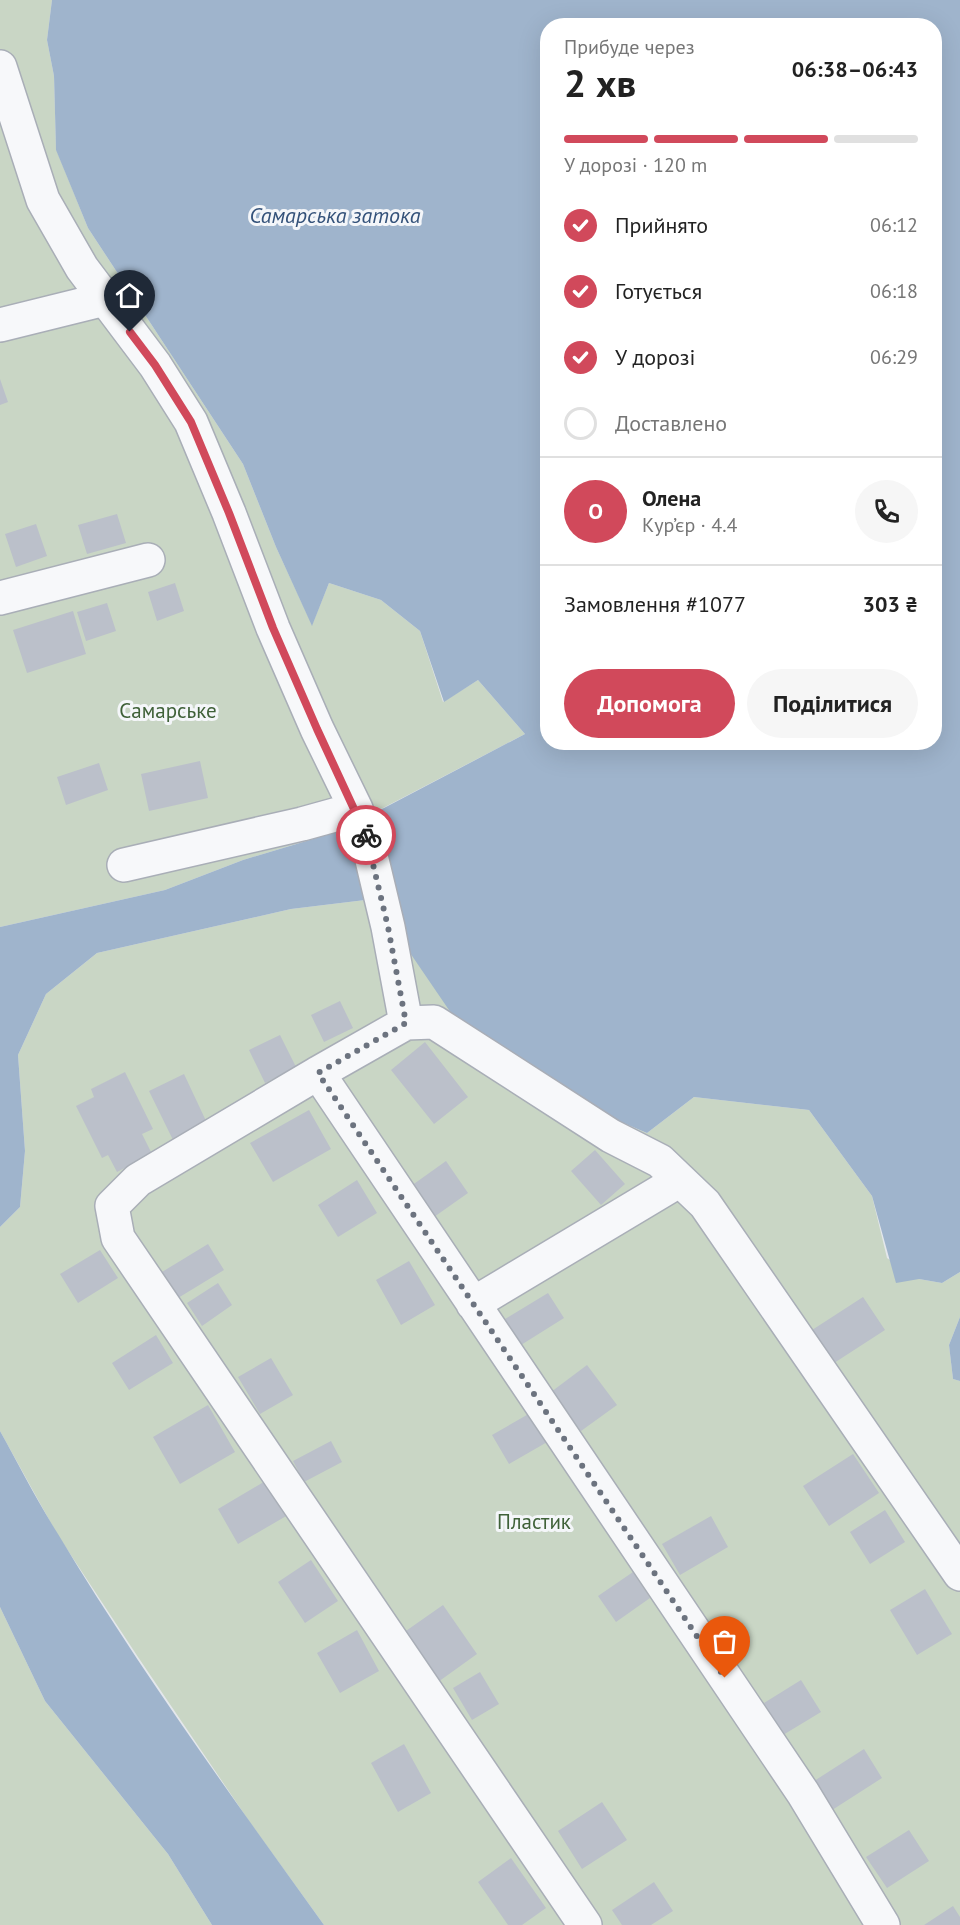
<!DOCTYPE html>
<html lang="uk">
<meta charset="utf-8">
<style>
body{margin:0;font-family:"PT Sans",sans-serif;background:#f6f6f6;color:#222;height:100vh;display:flex;flex-direction:column;font-size:22px;white-space:nowrap}
*{box-sizing:border-box;margin:0}
p{font-size:20px;color:#767676}
.icon{flex:none;width:33px;height:33px;fill:none;stroke:currentColor;stroke-width:2;stroke-linecap:round;stroke-linejoin:round}
.map{position:relative;flex:1;overflow:hidden}
.panel{position:absolute;left:540px;top:18px;width:402px;height:732px;display:flex;flex-direction:column;background:#fff;border-radius:24px;box-shadow:0 6px 24px #0002}
.panel>*{flex:none}
.pin{position:absolute;display:grid;place-items:center;width:51px;height:51px;color:#fff;margin:-62px -26px;border-radius:50% 50% 50% 0;rotate:-45deg;box-shadow:0 0 6px #0007}
.pin .icon{rotate:45deg}
.courier{position:absolute;display:grid;place-items:center;width:60px;height:60px;margin:-30px;border:4px solid #d1495b;border-radius:50%;background:#fff;color:#222;box-shadow:0 2px 8px #0007}
.headline em{font-style:normal;font-weight:600}
.headline div{display:flex;flex-direction:column-reverse}
.headline{display:flex;align-items:center;justify-content:space-between;height:102px;padding:0 24px}
h1{font-size:39px;font-weight:600;line-height:45px}
.bar{display:grid;grid-template-columns:repeat(4,1fr);gap:9px 6px;align-content:center;height:72px;padding:0 24px}
.bar i{height:8px;border-radius:4px;background:#e0e0e0}
.bar .selected{background:#d1495b}
.bar p{grid-column:span 4}
.line{display:flex;align-items:center;gap:15px;padding:0 24px;border-top:2px solid #e0e0e0}
.line div{flex:1}
.round{display:grid;place-items:center;flex:none;width:63px;height:63px;border-radius:32px;background:#f6f6f6}
ol{padding:0 24px;list-style:none}
li{display:flex;align-items:center;gap:18px;height:66px}
li p{margin-inline-start:auto}
li .icon{padding:6px;border-radius:50%;background:#d1495b;color:#fff;stroke-width:4}
li:last-child{color:#767676}
li i{width:33px;height:33px;border:3px solid #e0e0e0;border-radius:50%}
.cta{display:flex;gap:12px;margin-top:auto;padding:12px 24px}
.cta a{flex:1;height:69px;border-radius:36px;background:#d1495b;color:#fff;font-size:24px;font-weight:600;line-height:69px;text-align:center}
.cta a+a{background:#f6f6f6;color:#222}
.map>svg:first-child{display:block}
.green{fill:#c9d6c5}
.water{fill:#9fb4cc;fill-rule:evenodd}
.building{fill:#bbc0ca}
.lines{fill:none;stroke-linecap:round;stroke-linejoin:round}
.minor-casing{stroke:#a9aeb7;stroke-width:36}
.minor{stroke:#f7f8fa;stroke-width:33}
.done{stroke:#6c737f;stroke-width:6;stroke-dasharray:0 10.8}
.route{stroke:#d1495b;stroke-width:8}
.labels{text-anchor:middle;dominant-baseline:central;stroke-width:6;stroke-linejoin:round;paint-order:stroke}
.park-label{font-size:21px;fill:#3f6138;stroke:#f4f6f9}
.water-label{font-size:22px;font-style:italic;fill:#34527a;stroke:#f4f6f9}
</style>
<div class="map">
<svg width="960" height="1925" viewBox="0 0 960 1925">
<rect width="100%" height="100%" fill="#e4e7ec"/>
<!-- green -->
<path class="green" d="M0 0H52L47 40 54 76 56 149 88 228 243 464 276 547 312 625 329 583 381 600 420 631 443 702 478 680 525 734 383 808 313 839 243 860 165 890 0 927Z
M390 897 532 1084 647 1133 694 1097 809 1110 872 1196 887 1258 919 1279 942 1283 960 1272V1317L949 1345 953 1379 960 1381V1925H324L249 1821 138 1657 57 1534 0 1431V1227L20 1207 25 1151 18 1055 46 994 97 953 291 909Z
M0 1607 45 1701 168 1854 212 1925H0Z"/>
<!-- water -->
<path class="water" d="M52 0H960V1272L942 1283 919 1279 896 1283 872 1196 809 1110 694 1097 647 1133 532 1084 451 1013 406 947 390 897 291 909 97 953 46 994 18 1055 25 1151 20 1207 0 1227V927L165 890 243 860 313 839 384 808 525 734 478 680 444 702 420 631 381 600 329 583 312 626 276 547 243 464 88 228 56 150 54 76 47 40ZM548 26H934V742H548Z
M960 1317V1381L953 1379 949 1345Z
M0 1431C19 1465 37 1501 58 1534 139 1669 232 1797 324 1925H212L168 1854 45 1701 0 1607Z"/>
<!-- building -->
<path class="building" d="M0 379 8 402 0 405Z
M117 514 126 543 87 554 78 525Z
M36 524 47 556 16 567 5 534Z
M175 583 184 611 157 621 148 592Z
M107 603 116 631 86 641 77 612Z
M73 611 86 654 27 673 13 630Z
M200 761 208 798 149 811 141 774Z
M99 763 108 790 66 805 57 777Z
M340 1001 353 1028 324 1042 311 1015Z
M280 1035 296 1067 265 1083 249 1050Z
M425 1042 468 1097 434 1124 391 1070Z
M125 1072 153 1129 142 1134 152 1154 117 1172 108 1155 102 1158 76 1106 94 1097 91 1089Z
M184 1074 207 1123 173 1140 149 1091Z
M309 1110 331 1149 273 1182 250 1143Z
M595 1150 625 1184 601 1205 571 1171Z
M446 1161 468 1193 434 1217 411 1186Z
M357 1180 377 1213 338 1237 318 1205Z
M208 1244 224 1270 178 1298 162 1272Z
M100 1250 118 1278 78 1303 60 1274Z
M409 1261 435 1305 401 1325 376 1280Z
M218 1283 232 1305 202 1326 187 1303Z
M548 1293 564 1318 521 1345 505 1319Z
M863 1297 885 1330 831 1365 809 1332Z
M156 1335 173 1363 129 1390 112 1363Z
M271 1358 293 1395 260 1414 238 1377Z
M587 1365 617 1405 581 1431 551 1392Z
M208 1405 235 1452 180 1484 153 1437Z
M532 1412 549 1441 509 1464 492 1435Z
M331 1441 342 1462 304 1482 293 1461Z
M853 1454 879 1493 829 1526 803 1486Z
M267 1480 288 1515 238 1544 218 1509Z
M885 1510 905 1542 870 1564 850 1532Z
M711 1516 728 1547 680 1575 662 1544Z
M311 1560 338 1601 305 1623 278 1582Z
M633 1572 650 1598 616 1622 598 1596Z
M925 1589 952 1634 917 1655 890 1610Z
M443 1605 477 1654 438 1682 403 1633Z
M357 1630 379 1671 340 1693 317 1653Z
M480 1672 499 1704 472 1720 453 1688Z
M801 1680 821 1712 783 1735 764 1703Z
M404 1744 431 1793 398 1812 371 1763Z
M864 1749 882 1778 829 1812 811 1783Z
M602 1802 627 1840 582 1869 558 1831Z
M909 1830 929 1861 887 1888 866 1857Z
M511 1858 546 1908 522 1925H508L478 1882Z
M654 1882 673 1911 651 1925H622L612 1910Z
M953 1906 960 1917V1925H924Z"/>
<g class="lines">
<defs>
<path id="minor" d="M0 67 43 200 82 268 155 365 191 422 229 513 273 628 317 729 356 809 367 839 388 927 406 1023 318 1073 138 1180 112 1206 118 1238 585 1925
M0 325 105 299
M0 598 148 560
M124 865 302 824 356 809
M406 1023 434 1022 611 1136 660 1161 705 1204 960 1574
M318 1073 803 1793 883 1925
M473 1304 680 1180"/>
</defs>
<!-- minor casing -->
<use href="#minor" class="minor-casing"/>
<!-- minor -->
<use href="#minor" class="minor"/>
</g>
<g class="lines">
<!-- done -->
<path class="done" d="M366 835 388 927 406 1023 318 1073 725 1678"/>
<!-- route -->
<path class="route" d="M130 332 155 365 191 422 229 513 273 628 317 729 366 835"/>
</g>
<g class="labels">
<!-- park labels -->
<g class="park-label">
<text x="168" y="710">Самарське</text>
<text x="534" y="1521">Пластик</text>
</g>
<!-- water labels -->
<g class="water-label">
<text x="335" y="215">Самарська затока</text>
</g>
</g>
</svg>
<div class="pin" style="left:725px;top:1678px;background:#ea580c"><svg class="icon" aria-label="bag" viewBox="0 0 24 24"><path d="M5 8h14l-1 12H6zM9 8a3 3 0 0 1 6 0"/></svg></div>
<div class="pin" style="left:130px;top:332px;background:#1f2937"><svg class="icon" aria-label="home" viewBox="0 0 24 24"><path d="M3 11l9-7 9 7M6 9v11h12V9"/></svg></div>
<div class="courier" style="left:366px;top:835px"><svg class="icon" aria-label="bike" viewBox="0 0 24 24"><circle cx="6" cy="16" r="4"/><circle cx="18" cy="16" r="4"/><path d="M6 16l4-8h5l3 8M10 8l3 8H6M13 5h3"/></svg></div>
<section class="panel">
<div class="headline"><div><h1>2 хв</h1><p>Прибуде через</p></div><em>06:38–06:43</em></div>
<div class="bar"><i class="selected"></i><i class="selected"></i><i class="selected"></i><i></i><p>У дорозі · 120 m</p></div>
<ol>
<li><svg class="icon" aria-label="check" viewBox="0 0 24 24"><path d="M5 12l5 5 9-10"/></svg>Прийнято<p>06:12</p></li>
<li><svg class="icon" aria-label="check" viewBox="0 0 24 24"><path d="M5 12l5 5 9-10"/></svg>Готується<p>06:18</p></li>
<li><svg class="icon" aria-label="check" viewBox="0 0 24 24"><path d="M5 12l5 5 9-10"/></svg>У дорозі<p>06:29</p></li>
<li><i></i>Доставлено</li>
</ol>
<div class="line" style="height:108px"><b class="round" style="background:#d1495b;color:#fff">О</b><div><b>Олена</b><p>Кур’єр · 4.4</p></div><a class="round"><svg class="icon" aria-label="phone" viewBox="0 0 24 24"><path d="M5 4h4l2 5-3 2q2 4 5 5l2-3 5 2v4C11 20 4 13 5 4z"/></svg></a></div>
<div class="line" style="height:78px"><div>Замовлення #1077</div><b>303 ₴</b></div>
<div class="cta"><a>Допомога</a><a>Поділитися</a></div>
</section>
</div>
